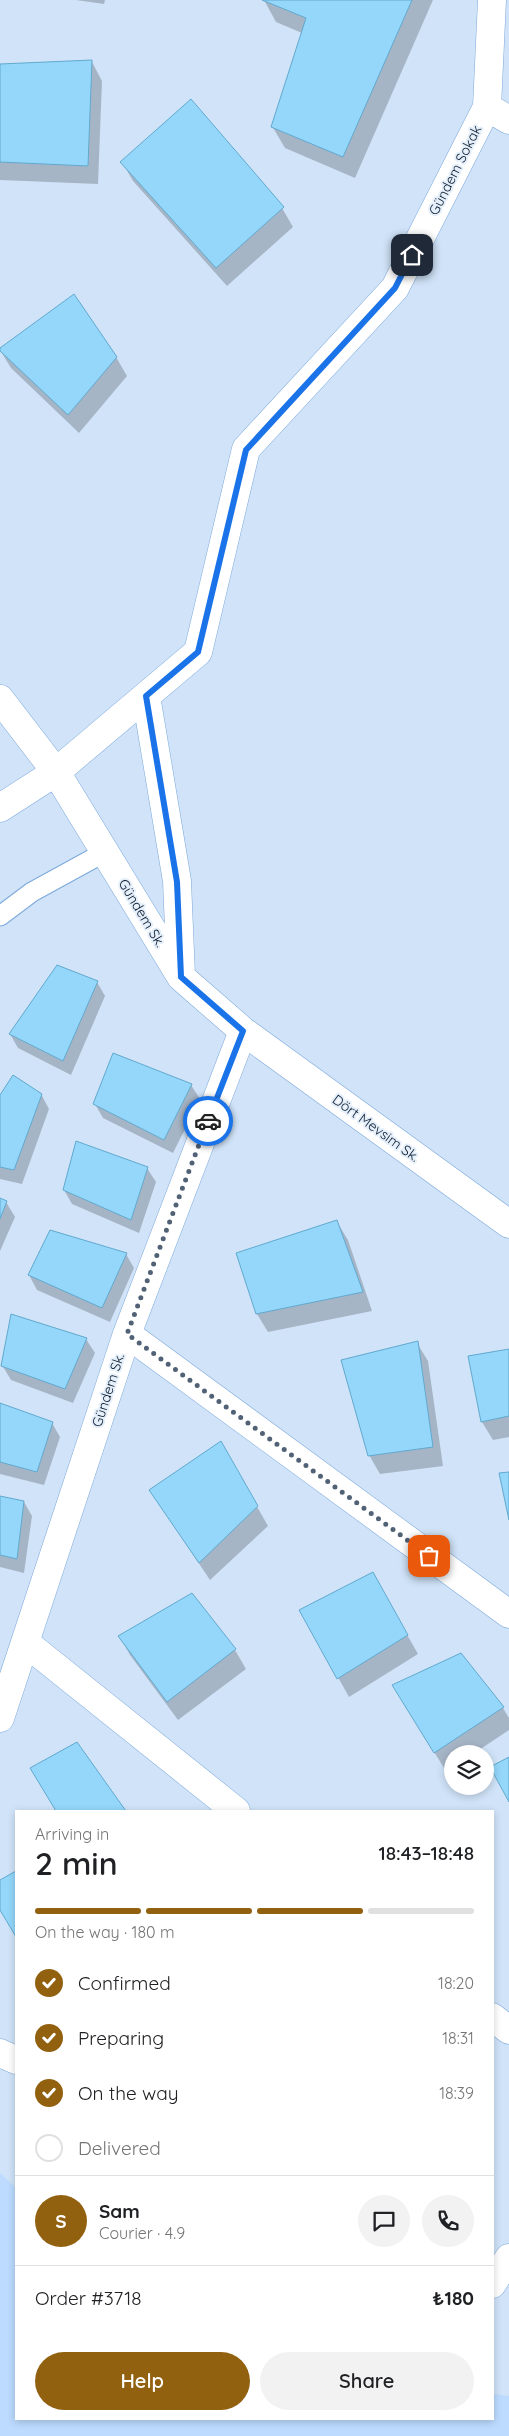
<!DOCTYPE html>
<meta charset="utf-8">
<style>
body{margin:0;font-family:Quicksand,sans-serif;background:#f2f2f2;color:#202124;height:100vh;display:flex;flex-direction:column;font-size:19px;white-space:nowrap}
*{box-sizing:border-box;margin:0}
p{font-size:16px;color:#757577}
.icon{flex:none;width:28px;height:28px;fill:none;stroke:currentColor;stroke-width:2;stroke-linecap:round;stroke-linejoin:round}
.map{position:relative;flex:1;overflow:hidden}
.side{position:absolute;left:15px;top:1810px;width:479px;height:610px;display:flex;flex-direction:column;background:#fff;border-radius:0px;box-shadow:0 2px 8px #0003}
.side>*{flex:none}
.fabs{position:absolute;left:444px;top:1745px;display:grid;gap:10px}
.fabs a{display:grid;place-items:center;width:50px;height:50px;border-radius:50%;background:#fff;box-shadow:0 2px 8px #0003;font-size:25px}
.pin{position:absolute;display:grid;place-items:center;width:42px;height:42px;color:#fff;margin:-21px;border-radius:10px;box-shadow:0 2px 8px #0006}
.courier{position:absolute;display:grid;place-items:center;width:50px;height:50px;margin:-25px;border:4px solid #1a73e8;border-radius:50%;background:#fff;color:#222;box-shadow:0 1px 6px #0007}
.summary em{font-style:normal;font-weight:600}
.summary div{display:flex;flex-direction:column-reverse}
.summary{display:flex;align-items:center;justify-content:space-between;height:85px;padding:0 20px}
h1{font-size:32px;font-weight:600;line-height:38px}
.bar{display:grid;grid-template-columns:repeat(4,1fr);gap:8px 5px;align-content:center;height:60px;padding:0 20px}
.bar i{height:6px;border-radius:4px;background:#e0e0e0}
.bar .current{background:#926110}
.bar p{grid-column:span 4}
.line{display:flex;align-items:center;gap:12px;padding:0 20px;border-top:1px solid #e0e0e0}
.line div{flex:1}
.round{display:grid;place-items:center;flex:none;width:52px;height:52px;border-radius:26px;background:#f2f2f2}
ol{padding:0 20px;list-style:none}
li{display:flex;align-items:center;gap:15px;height:55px}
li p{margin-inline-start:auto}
li .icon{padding:5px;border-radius:50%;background:#926110;color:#fff;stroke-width:4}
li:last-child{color:#757577}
li i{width:28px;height:28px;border:2px solid #e0e0e0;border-radius:50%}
.button{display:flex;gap:10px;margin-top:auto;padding:10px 20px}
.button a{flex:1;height:58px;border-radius:30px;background:#926110;color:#fff;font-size:20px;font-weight:600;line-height:58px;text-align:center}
.button a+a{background:#f2f2f2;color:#202124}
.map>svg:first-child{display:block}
.built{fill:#bcdbff}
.shadow{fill:#0003}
.building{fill:#94d7fa;stroke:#61a9ce}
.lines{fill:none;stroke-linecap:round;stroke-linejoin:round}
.service-casing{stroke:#7ca9dc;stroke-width:21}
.minor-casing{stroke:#7ca9dc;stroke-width:29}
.service{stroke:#fff;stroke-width:19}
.minor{stroke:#fff;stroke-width:28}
.done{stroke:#516277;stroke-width:5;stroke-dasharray:0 9}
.route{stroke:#1a73e8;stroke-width:6}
.labels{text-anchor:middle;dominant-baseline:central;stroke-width:4;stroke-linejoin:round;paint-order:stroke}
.street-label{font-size:14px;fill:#0c1d31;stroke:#e5effa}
</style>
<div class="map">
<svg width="509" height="2436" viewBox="0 0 509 2436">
<rect width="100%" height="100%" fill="#d0e3f8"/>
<!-- built -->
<path class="built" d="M0 2173 16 2188V2419H492L493 2394 509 2396V2436H0Z"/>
<!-- shadow -->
<path class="shadow" d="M76 0H105L104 4Z
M264 0H433L355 178 285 148 272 126 302 33 276 22Z
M92 62 102 81 98 184 0 180V65Z
M122 162 282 208 293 227 227 286 133 181Z
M0 350 116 357 127 376 79 433 11 368Z
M97 982 105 996 71 1075 18 1048 10 1034Z
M191 1085 200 1099 173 1153 103 1118 95 1104Z
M41 1094 49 1109 22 1184 0 1179V1098Z
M147 1168 156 1182 139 1233 72 1204 64 1190Z
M0 1199 6 1202 15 1217 0 1251Z
M337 1222 348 1240 372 1311 268 1332 257 1314Z
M126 1254 134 1268 110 1322 37 1290 29 1275Z
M86 1339 95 1353 73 1403 11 1380 2 1365Z
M417 1343 428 1361 443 1466 380 1474 369 1455Z
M509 1350V1437L493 1440 482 1422Z
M0 1404 52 1423 60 1437 44 1485 0 1474Z
M221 1443 268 1526 210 1580 150 1490Z
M0 1497 24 1502 32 1516 24 1573 0 1567Z
M372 1573 418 1654 349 1697 301 1611Z
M192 1594 235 1650 246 1669 178 1720 130 1655 120 1637Z
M461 1654 503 1708 509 1718V1730L473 1754H452V1767L446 1771 404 1704Z
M76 1743 124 1811H57L32 1768Z
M16 1873V1935L0 1908V1881Z"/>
<!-- building -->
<path class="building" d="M262 0H412L343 157 271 127 306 18Z
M92 60 88 166 0 162V64Z
M191 99 284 207 216 268 120 162Z
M74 294 117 357 68 415 0 351V348Z
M57 965 98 981 63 1061 9 1034Z
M113 1053 192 1084 164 1140 93 1104Z
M13 1075 42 1094 14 1170 0 1167V1095Z
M76 1141 148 1167 131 1220 63 1190Z
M0 1198 7 1201 0 1219Z
M337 1220 363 1292 256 1314 236 1253Z
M50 1230 127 1253 102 1308 28 1275Z
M11 1314 87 1338 65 1389 1 1366Z
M418 1341 433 1447 368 1456 341 1360Z
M509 1349V1416L481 1422 468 1356Z
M0 1403 53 1422 37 1472 0 1462Z
M221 1441 258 1506 199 1563 149 1490Z
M509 1472V1520L499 1473Z
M0 1496 24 1501 17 1559 0 1555Z
M373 1572 408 1635 337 1679 299 1610Z
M192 1593 236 1649 167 1702 118 1636Z
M461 1653 504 1707 434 1753 392 1685Z
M77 1742 126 1811H56L30 1768Z
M509 1757V1802L490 1767Z
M16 1871V1937L0 1910V1880Z"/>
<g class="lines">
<defs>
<path id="service" d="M0 916 32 892 105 852"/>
<path id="minor" d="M487 107 509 120
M146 696 177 881 181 976
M0 699 56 772 181 977 243 1031 509 1224
M0 808 56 772 198 652 246 449 395 288 487 107 492 0
M127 1334 509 1614
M26 1643 236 1811
M0 1718 127 1334 243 1031
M492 2017 509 2030
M0 2053 16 2060
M492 2284 509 2258"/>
</defs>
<!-- service casing -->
<use href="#service" class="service-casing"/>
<!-- minor casing -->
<use href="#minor" class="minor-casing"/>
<!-- service -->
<use href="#service" class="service"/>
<!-- minor -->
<use href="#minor" class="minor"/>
</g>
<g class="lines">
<!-- done -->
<path class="done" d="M208 1121 127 1334 429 1556"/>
<!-- route -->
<path class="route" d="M208 1121 243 1031 181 977 177 882 146 696 198 652 246 450 395 288 412 255"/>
</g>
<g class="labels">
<!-- street labels -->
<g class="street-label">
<text transform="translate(455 170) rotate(-63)">Gündem Sokak</text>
<text transform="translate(142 913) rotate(59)">Gündem Sk.</text>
<text transform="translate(376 1128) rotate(36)">Dört Mevsim Sk.</text>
<text transform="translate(108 1390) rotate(-72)">Gündem Sk.</text>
</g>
</g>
</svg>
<div class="fabs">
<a><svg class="icon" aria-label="layers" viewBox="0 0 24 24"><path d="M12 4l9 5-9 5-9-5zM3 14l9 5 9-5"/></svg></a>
</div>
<div class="pin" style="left:429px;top:1556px;background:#ea580c"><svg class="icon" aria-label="bag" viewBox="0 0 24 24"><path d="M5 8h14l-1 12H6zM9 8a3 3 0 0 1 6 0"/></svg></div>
<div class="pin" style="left:412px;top:255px;background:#1f2937"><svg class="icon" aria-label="home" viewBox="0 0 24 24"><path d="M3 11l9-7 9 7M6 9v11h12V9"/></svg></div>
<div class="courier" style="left:208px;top:1121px"><svg class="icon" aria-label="car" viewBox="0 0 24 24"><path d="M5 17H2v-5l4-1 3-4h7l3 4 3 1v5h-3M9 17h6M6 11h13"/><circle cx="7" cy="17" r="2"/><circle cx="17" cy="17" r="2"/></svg></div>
<section class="side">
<div class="summary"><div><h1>2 min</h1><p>Arriving in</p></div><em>18:43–18:48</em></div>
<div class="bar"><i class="current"></i><i class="current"></i><i class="current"></i><i></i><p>On the way · 180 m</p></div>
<ol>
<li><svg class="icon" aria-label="check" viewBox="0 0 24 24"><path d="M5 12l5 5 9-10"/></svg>Confirmed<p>18:20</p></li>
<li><svg class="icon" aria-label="check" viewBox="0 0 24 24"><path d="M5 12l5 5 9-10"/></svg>Preparing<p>18:31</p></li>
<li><svg class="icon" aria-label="check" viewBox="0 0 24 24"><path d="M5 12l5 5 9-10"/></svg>On the way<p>18:39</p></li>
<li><i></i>Delivered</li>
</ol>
<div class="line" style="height:90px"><b class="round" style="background:#926110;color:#fff">S</b><div><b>Sam</b><p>Courier · 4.9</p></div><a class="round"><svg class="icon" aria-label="chat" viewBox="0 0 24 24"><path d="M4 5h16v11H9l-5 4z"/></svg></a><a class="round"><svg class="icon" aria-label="phone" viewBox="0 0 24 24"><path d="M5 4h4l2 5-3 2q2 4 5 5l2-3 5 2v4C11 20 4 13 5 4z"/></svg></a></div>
<div class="line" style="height:65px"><div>Order #3718</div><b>₺180</b></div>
<div class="button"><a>Help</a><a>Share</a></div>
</section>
</div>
